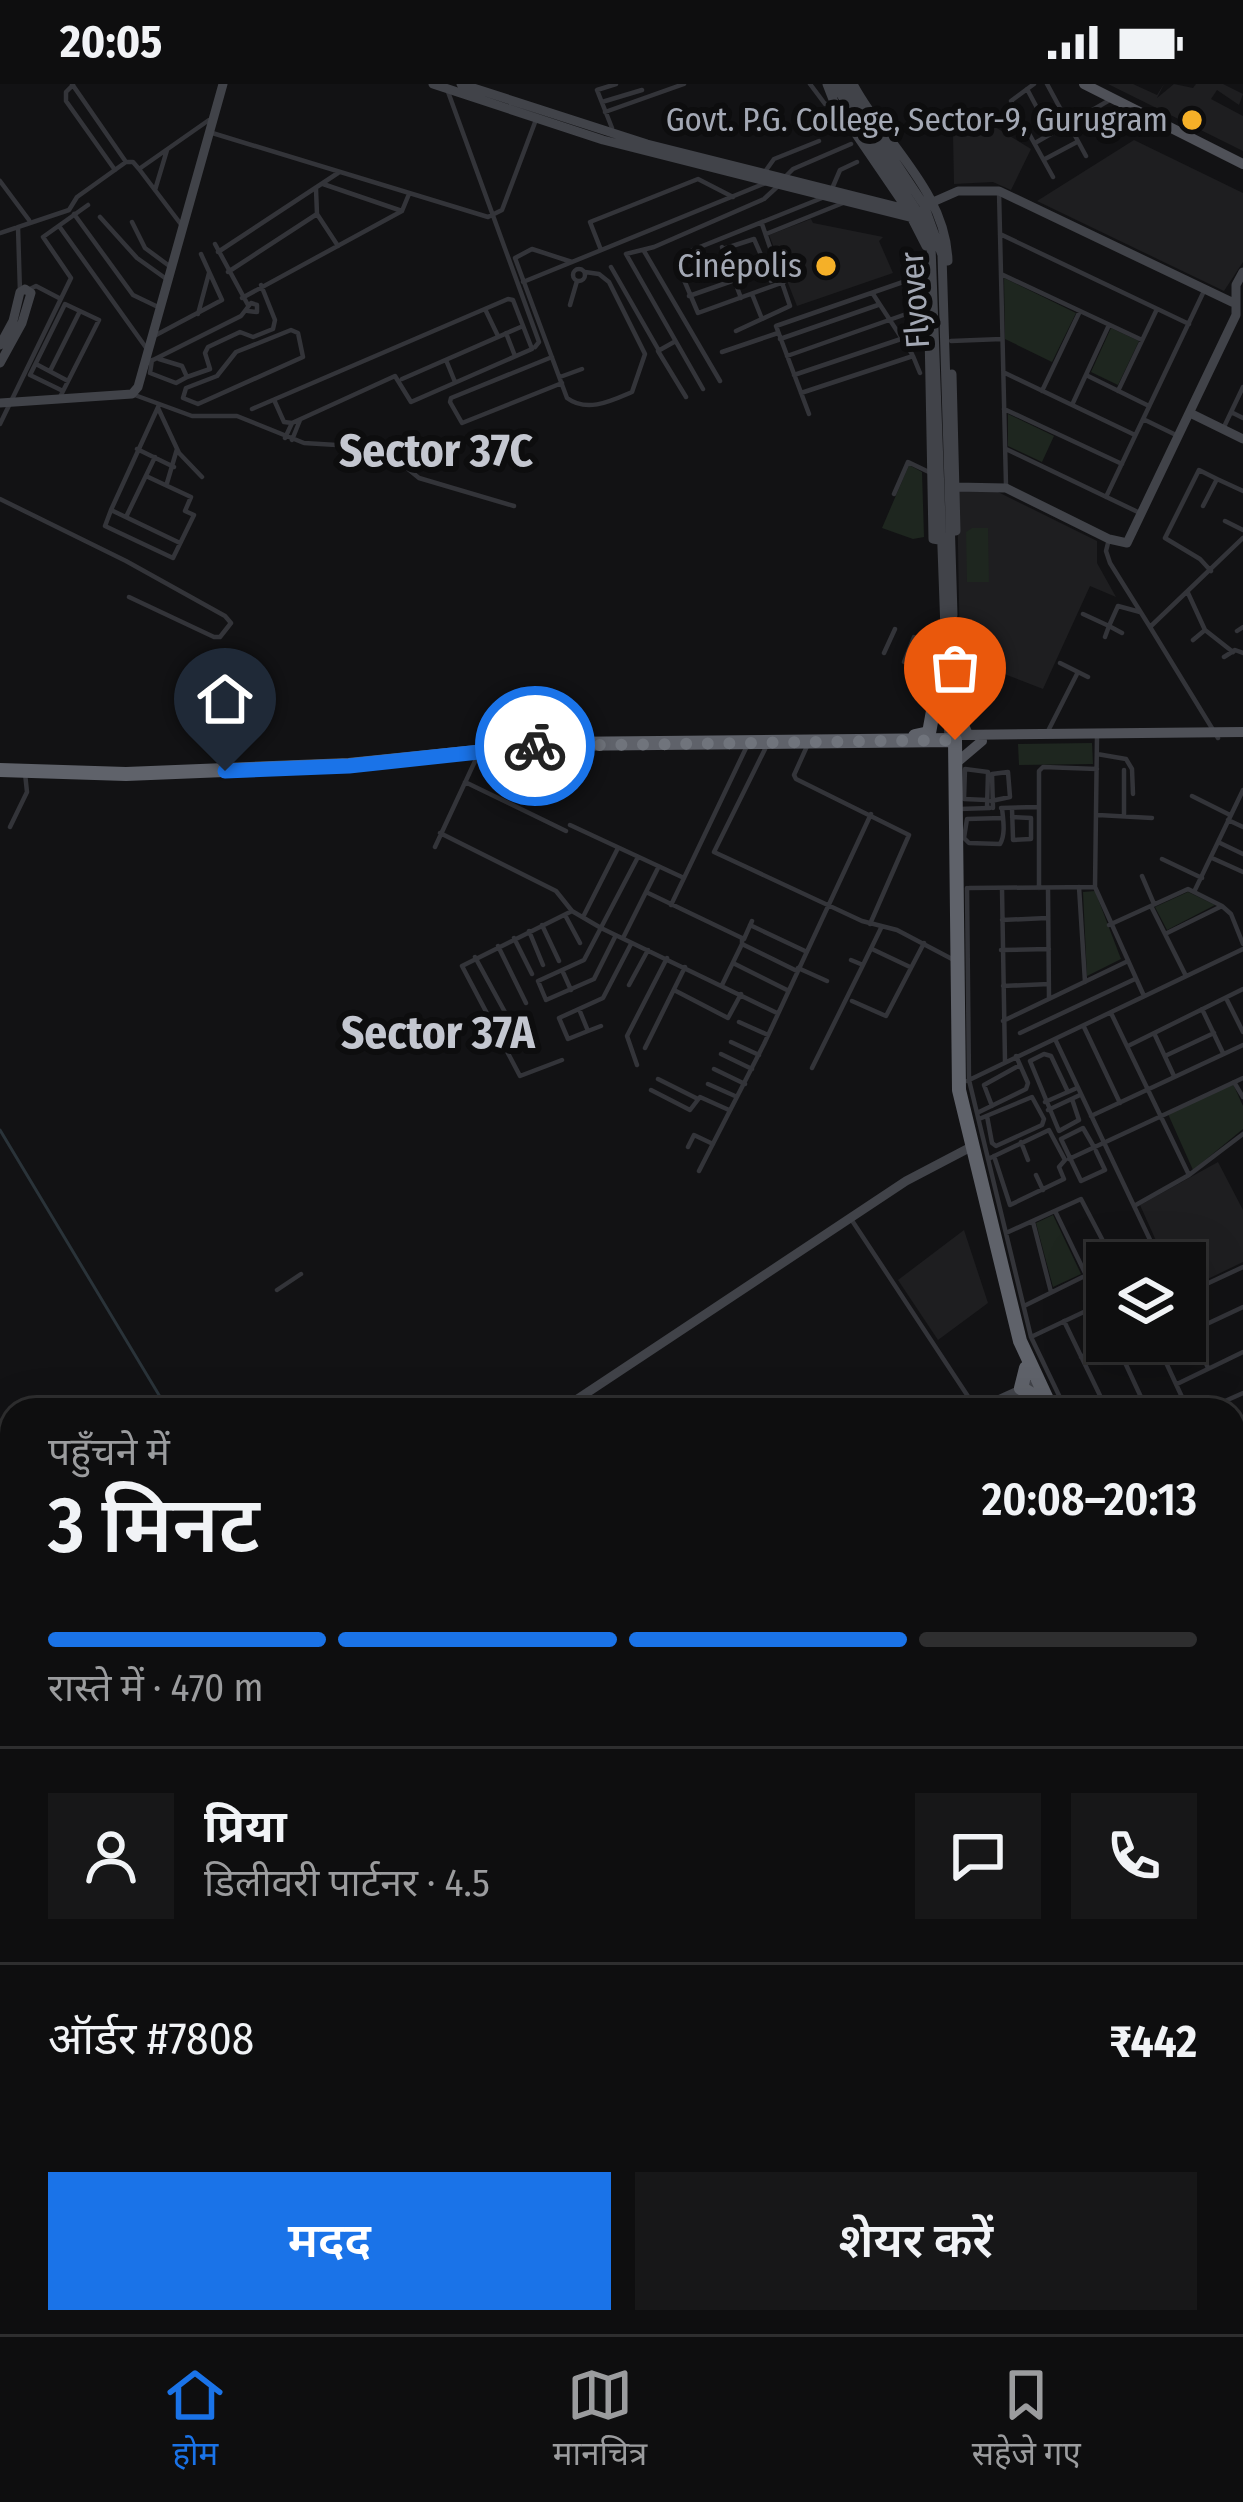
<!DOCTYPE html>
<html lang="hi">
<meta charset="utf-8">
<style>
body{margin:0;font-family:"Fira Sans Condensed","Noto Sans Devanagari",sans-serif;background:#171718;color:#f1f3f6;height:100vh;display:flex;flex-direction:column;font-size:45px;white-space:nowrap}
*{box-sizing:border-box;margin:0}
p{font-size:39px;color:#9b9c9e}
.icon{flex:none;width:66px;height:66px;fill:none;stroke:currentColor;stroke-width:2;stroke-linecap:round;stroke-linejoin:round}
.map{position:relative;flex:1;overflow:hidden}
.drawer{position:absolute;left:0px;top:1314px;width:1245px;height:936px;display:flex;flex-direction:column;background:#0e0e0f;border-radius:36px 36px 0 0;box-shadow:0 12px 48px #0002,0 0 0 3px #2e2e2f}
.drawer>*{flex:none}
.tools{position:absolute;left:1086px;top:1158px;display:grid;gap:24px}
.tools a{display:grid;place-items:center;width:120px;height:120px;border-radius:0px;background:#0e0e0f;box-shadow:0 12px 48px #0002,0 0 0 3px #2e2e2f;font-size:60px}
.pin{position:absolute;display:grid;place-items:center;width:102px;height:102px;color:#fff;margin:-123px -51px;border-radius:50% 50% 50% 0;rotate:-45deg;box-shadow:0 0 12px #0007}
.pin .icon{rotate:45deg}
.courier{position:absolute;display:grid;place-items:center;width:120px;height:120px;margin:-60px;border:9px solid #1a73e8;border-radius:50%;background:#fff;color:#222;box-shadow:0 3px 15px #0007}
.overview em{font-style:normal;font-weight:600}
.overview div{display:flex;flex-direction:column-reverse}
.overview{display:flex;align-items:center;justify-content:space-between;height:204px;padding:0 48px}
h1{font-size:78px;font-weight:600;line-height:90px}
.bar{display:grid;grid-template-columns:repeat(4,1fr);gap:18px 12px;align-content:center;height:144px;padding:0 48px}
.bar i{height:15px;border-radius:9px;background:#2e2e2f}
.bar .on{background:#1a73e8}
.bar p{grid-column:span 4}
.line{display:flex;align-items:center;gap:30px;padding:0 48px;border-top:3px solid #2e2e2f}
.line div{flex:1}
.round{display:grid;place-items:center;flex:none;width:126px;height:126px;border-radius:0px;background:#171718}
.primary-button{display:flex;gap:24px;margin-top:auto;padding:24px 48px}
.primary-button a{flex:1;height:138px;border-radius:0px;background:#1a73e8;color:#fff;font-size:48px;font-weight:600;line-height:138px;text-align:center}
.primary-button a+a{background:#171718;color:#f1f3f6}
.status{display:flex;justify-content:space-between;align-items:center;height:84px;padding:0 60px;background:#0e0e0f;direction:ltr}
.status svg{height:33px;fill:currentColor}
.menu{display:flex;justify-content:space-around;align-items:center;height:168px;border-top:3px solid #2e2e2f;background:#0e0e0f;font-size:33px;color:#9b9c9e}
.menu a{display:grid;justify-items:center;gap:6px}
.menu .on{color:#1a73e8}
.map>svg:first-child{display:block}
.built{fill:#1e1e20}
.green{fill:#1e261f}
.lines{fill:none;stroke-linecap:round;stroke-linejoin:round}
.stream{stroke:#2a3339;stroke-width:3}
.street{stroke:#333439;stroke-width:4.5}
.secondary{stroke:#414349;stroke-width:9}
.primary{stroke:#4f5158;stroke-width:10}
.highway{stroke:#5f626a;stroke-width:14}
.done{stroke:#70747c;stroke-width:12;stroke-dasharray:0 21.6}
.route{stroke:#1a73e8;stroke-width:15}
.poi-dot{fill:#f5b028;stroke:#0d0d0e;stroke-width:4.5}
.labels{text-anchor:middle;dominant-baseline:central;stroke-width:12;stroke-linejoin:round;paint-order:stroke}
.poi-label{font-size:33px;fill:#a3a8b4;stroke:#0d0d0e;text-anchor:end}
.street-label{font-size:33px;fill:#a3a8b4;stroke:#0d0d0e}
.district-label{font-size:45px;font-weight:bold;fill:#c4c7d0;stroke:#0d0d0e}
</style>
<div class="status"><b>20:05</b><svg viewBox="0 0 49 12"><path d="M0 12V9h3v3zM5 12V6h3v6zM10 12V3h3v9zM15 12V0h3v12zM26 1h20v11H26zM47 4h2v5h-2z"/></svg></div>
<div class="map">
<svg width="1243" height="2250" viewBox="0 0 1243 2250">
<rect width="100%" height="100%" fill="#121214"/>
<!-- built -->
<path class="built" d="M1108 0H1133L1157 11 1164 0 1157 14 1174 0 1193 4 1196 0H1223L1243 10 1239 21 1217 6 1211 15 1243 32V67Z
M982 35 1031 65 1011 106 993 98 954 100 953 51Z
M1134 56 1243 109V178L1224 207 1037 117Z
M811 135 813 139 883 153 879 157 893 189 797 222 769 151Z
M957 407H996L1097 457V479L1116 513 1090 502 1043 605 960 573Z
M1218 1078 1243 1126V1178L1185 1206V1179H1166L1140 1121Z
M964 1146 988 1219 938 1256 898 1196Z
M594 2238H866L871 2250H569L581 2244 584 2249 596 2244Z"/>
<!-- green -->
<path class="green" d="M1004 194 1076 229 1052 278 1005 255Z
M1111 244 1139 257 1118 301 1091 288Z
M1008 330 1054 352 1042 378 1008 362Z
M909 381 922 388 924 453 913 455 882 444Z
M972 444H988L989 498H967L966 448Z
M1092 659 1093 680 1019 681 1018 660Z
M1095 807 1121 875 1087 892 1083 808Z
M1188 808 1215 821 1167 846 1155 823Z
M1233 1000 1243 1022V1045L1193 1086 1168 1030Z
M1053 1131 1081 1190 1053 1203 1036 1139Z"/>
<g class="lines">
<!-- stream -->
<path class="stream" d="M0 1046 168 1326
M0 1531 12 1526
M0 1665 12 1696
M1171 2238 1190 2250"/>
<!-- street -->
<path class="street" d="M72 0 126 78
M810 0 825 20H830
M1034 0 1011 17 1053 93
M1047 0 1086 72
M73 1 66 8V17L115 86
M447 5 539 258 535 263
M1027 5 1051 50
M602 18 642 6
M605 28 684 0
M612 44 597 6 616 0
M209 48 488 133 502 126 537 33
M1035 59 1108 17
M1045 75 1077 58
M139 85 183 143
M764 89 774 75 819 57
M786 92 793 85 851 60
M0 97 29 136
M323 100 402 127
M316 105 317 130 338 162
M155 106 167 66
M831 107 840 86 857 78
M999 107 1006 401
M74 130 133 211 156 222
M100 133 137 174 165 194
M132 138 145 164 168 181
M59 142 147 265
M18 143 20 208
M0 149 69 126 77 113 126 78H133L139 85 209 36
M766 150 843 119
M1000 150 1189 240
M215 160 248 221
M722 163 741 214
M723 165 754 155 765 180 776 178
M601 166 590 138 698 95 733 113
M644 167 720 297
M218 168 338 89
M572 178 532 165 515 174 567 314C587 329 611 317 632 308L645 270 609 198 599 190 585 188
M765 181 771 197
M611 183 658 265
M573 191a6 6 0 1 1 12 0a6 6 0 1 1-12 0Z
M228 188 317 130
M732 190 764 178
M1001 190 1142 256
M682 194 728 179
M523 198 768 98
M784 198 698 229 676 177 680 171 822 114
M28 206 36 202 59 214
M752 210 762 235
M873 210 912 270
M689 212 735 196
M242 214 402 127 409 110
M570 221 577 197
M485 225 498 252
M198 230 209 189
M291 246 298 249 303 273 198 320 183 314 186 304 217 292 236 268Z
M736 247 790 222 762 140
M506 249 515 272
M156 251 222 216 201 170
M780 255 878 221
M951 257 1002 255
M674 258 658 267 686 313
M722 268 778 249
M787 272 909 229 927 227
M552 273 451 314 450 318 462 339 562 299
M152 276 150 289 176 299 187 293 182 282 159 275
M446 276 455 298
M147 279 241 232 251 219 257 221V228L248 227
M36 280 68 297
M50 287 80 227
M1005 289 1135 351
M794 291 901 255
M1086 291 1149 322
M187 293 210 285 205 269 208 263 240 248 253 253 273 245 275 236 261 201
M560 293 582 285
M402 295 523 242
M703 305 626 170 654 163 764 115 777 103
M1042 307 1080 227
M1118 307 1157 225
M801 309 913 272 920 289
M132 310 192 332H237L304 359 353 362 397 376 419 394 514 422
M60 313 99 236 65 220 30 291 63 307
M275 318 284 338 292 339
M159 321 111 426 180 459
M1072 321 1109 241
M158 324 179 369 202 393
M252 325 508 215 513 216 532 265 411 318 395 292 292 339 285 354
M1004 325 1122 380
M1231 328 1243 334
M809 330 776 242 929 189
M1143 335 1176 351
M0 340 71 194 43 153 88 121
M1223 345 1243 303
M292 356 300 336
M137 365 174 383
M1006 365 1142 430
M1217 395 1243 407
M167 399 177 365
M894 410 908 378 931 389
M1106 413 1204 207
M0 415 126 477 225 532 231 539 220 553H214L129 513
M1203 422 1217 395 1199 386 1165 454 1200 475 1211 487
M111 426 105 442 173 474 194 431 185 427 191 413 146 392
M126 433 155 373
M1225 437 1243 446
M1109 455 1106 467 1110 479 1150 543
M1188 509 1205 546 1193 556
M1083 530 1109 542 1118 522 1140 528
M1205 546 1233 568
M1237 547 1243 543
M1105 553 1109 542 1122 549
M884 569 895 545
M1224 573 1235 566 1243 569
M904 578 914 553
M1060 579 1088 593
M1048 647 1078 588
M1097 653 1095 803 1144 912
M1218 654 1150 543 1243 454
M808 660 794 691 796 695 909 751 870 840
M766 663 714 768 862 837 897 846 952 875
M1097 670 1126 675 1132 685 1133 710
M465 698 566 747
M1192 712 1230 731
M987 716 964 715 965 685 988 688 987 724
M991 717 1010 713 1008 688 992 690 993 724
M1001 724 1037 723
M1002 724C1003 735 1006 750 1000 760L969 759 964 754 967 735 1002 734
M959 725 990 724
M1124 730V686
M1098 731 1152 734
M1012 733 1031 734V755L1013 756V754L1012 725
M1228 736 1243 743
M570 741 684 794 746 664
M10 743 27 708 25 689
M440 749 556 807 572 827 601 844 777 929
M1218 758 1243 770
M435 763 483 660
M1212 774 1243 788
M1162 775 1202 794
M1142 792 1154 820
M1079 803 1085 898
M967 804 969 996 1031 1253 1066 1326
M969 804 1095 803
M1039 804V687L1043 683 1097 685
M1048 804 1049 915
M1002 805 1005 977
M646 808 742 854V860
M1194 808 1243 706
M671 821 684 794
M1151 822 1186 892
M565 831 580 859
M583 833 618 764
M1002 836 1047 834
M542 841 559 877
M750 841 805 867
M1109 841 1188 805 1222 822
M529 847 543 881
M1165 850 1222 822 1231 830 1243 860
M615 853 594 895 546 916 538 897 584 876 638 773
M514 854 532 890
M623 854 658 784
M744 855 752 837
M498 862 526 919
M872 865 910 883
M1001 866 1049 865
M475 873 506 930
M733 879 787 906
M863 881 881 844
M798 884 827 897
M562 886 571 906
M629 901 648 866
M722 901 742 860 797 887
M1003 902 1049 900
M674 906 728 934 741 910
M1226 914 1243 948
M852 917 886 932 924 859
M579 925 588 947 601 942
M1202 925 1223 969
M1111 929 1189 1091
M1003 937 1126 878
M739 938 768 951
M1084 943 1120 1019
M588 947 568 955 559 934 603 914 631 860
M1020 949 1135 895
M1154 949 1174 992
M1055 955 1161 1179
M731 958 759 971
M1130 961 1243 905
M645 964 685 883
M721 970 752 985
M1165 972 1214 949
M562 976 520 992 462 882 572 827
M637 981 627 952 667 874
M812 984 863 881 851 876
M714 985 745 1000
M658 995 696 1014
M967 997 1243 865
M1234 998 1243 1013
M708 1000 735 1012
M651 1006 690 1026 700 1013 729 1026
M1068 1008 1051 972 1044 970 1030 977 1059 1047 1079 1036 1072 1015
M1045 1018 1077 1004
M992 1022 984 1001 1020 981
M1048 1026 1080 1011
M977 1029 1026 1005 1028 999 1016 972
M1091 1032 1243 961
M979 1035 1032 1013 1044 1035 1042 1041 996 1062 992 1059 987 1032
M1021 1058 1028 1076
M688 1063 694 1051 713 1060
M1094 1063 1083 1044 1061 1055 1081 1097 1105 1086 1096 1067
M988 1075 1049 1046 1065 1076 1059 1083 1064 1095 1010 1121 994 1072
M1069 1075 1243 994
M699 1087 764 960 871 730
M1036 1091 1043 1106
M1134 1122 1189 1091 1243 1050
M1055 1127 1086 1191
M851 1135 977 1326
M1033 1138 1051 1208
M1006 1149 1081 1115 1114 1178
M1114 1178 1152 1159
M277 1206 301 1190
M1185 1210 1243 1183
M1026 1221 1107 1181
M1185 1231 1208 1284
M1064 1237 1107 1326
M1194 1246 1243 1223
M1031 1253 1107 1217
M1115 1257 1147 1326
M1156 1257 1188 1326
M1081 1273 1113 1257
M1177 1300 1243 1268
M1205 1326 1243 1309
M1233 1344 1243 1339
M1233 1358 1243 1380
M1237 1420 1243 1433
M1233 1466 1243 1461
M1237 1498 1243 1495
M1233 1541 1243 1561
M0 1635 12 1627
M0 1698H1
M0 1738 12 1755
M0 2119 12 2115
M323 2238 335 2250
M342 2250 356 2238"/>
<!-- secondary -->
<path class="secondary" d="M433 0 603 56 913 134
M461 0 647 60 906 125
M827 0 834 18 907 125 926 162
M834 0 917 127 931 162 949 656
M844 0 924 121 942 171 953 531
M853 0C884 59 946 107 948 177
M933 118 958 107H999L1236 220
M928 196 933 455 945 457
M0 261 13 237 20 208 25 205
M0 279 22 239 31 209 25 205
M952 290 956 447
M0 319 132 310 138 303 223 0
M1190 329 1243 355
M956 403 1006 404 1109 455 1127 459 1236 231V201L1243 188
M561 1326 906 1097 969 1064
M976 1326 1038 1298
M1233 1512 1243 1507
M1233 1674 1243 1691
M1233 1857 1243 1852
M1233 1902 1243 1897
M869 2238 874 2250
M38 2250 49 2238
M560 2250 580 2238"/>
<!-- primary -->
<path class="primary" d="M1084 0 1243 80
M954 615 968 651
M955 651 1243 648
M956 679 982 657"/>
<!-- highway -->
<path class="highway" d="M915 652 929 649 939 594 953 578
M0 686 126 690 349 681 554 660 955 656 959 1006 1020 1257 1052 1326
M1026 1284 1021 1304 1042 1317
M1233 1650 1243 1667
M1233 1689 1243 1706
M1233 1878 1243 1872
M1233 1889 1243 1884
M525 2250 547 2238
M544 2250 566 2238"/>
</g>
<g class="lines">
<!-- done -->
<path class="done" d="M535 662 955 656"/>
<!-- route -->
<path class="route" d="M225 687 349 682 535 662"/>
</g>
<!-- markers -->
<g class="poi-dot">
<circle cx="1192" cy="36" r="12"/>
<circle cx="826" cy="182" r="12"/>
</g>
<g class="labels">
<!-- poi labels -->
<g class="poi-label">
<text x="1168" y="36">Govt. P.G. College, Sector-9, Gurugram</text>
<text x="802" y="182">Cinépolis</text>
</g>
<!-- street labels -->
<g class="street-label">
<text transform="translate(915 216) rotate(-94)">Flyover</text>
</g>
<!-- district labels -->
<g class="district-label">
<text x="436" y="367">Sector 37C</text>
<text x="438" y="949">Sector 37A</text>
</g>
</g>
</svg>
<div class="tools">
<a><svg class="icon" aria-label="layers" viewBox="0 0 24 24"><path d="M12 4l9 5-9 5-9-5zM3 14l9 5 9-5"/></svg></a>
</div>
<div class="pin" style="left:955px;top:656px;background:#ea580c"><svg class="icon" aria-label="bag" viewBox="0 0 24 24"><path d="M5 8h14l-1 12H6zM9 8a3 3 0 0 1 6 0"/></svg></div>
<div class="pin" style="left:225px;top:687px;background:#1f2937"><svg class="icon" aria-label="home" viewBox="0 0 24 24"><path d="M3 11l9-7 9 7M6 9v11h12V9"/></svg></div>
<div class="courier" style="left:535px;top:662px"><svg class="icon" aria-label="bike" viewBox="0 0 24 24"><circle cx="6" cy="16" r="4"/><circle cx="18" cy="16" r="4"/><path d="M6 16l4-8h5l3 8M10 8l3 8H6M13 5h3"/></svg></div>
<section class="drawer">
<div class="overview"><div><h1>3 मिनट</h1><p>पहुँचने में</p></div><em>20:08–20:13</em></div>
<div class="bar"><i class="on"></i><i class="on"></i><i class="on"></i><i></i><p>रास्ते में · 470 m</p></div>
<div class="line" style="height:216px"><a class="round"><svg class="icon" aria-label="person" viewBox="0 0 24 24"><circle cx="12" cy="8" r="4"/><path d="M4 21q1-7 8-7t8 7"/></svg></a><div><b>प्रिया</b><p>डिलीवरी पार्टनर · 4.5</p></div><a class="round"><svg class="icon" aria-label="chat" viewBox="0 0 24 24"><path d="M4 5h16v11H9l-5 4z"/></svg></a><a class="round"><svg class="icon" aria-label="phone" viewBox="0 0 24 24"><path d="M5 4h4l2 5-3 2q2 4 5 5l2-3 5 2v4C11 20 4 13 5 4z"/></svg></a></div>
<div class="line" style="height:156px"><div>ऑर्डर #7808</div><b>₹442</b></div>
<div class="primary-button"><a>मदद</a><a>शेयर करें</a></div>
</section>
</div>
<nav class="menu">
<a class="on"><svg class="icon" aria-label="home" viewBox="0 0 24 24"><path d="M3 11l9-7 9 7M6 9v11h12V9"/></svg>होम</a>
<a><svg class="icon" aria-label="map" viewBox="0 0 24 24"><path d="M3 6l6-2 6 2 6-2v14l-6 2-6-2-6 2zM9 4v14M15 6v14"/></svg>मानचित्र</a>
<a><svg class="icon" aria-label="saved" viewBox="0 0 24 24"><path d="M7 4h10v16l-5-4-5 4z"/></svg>सहेजे गए</a>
</nav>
